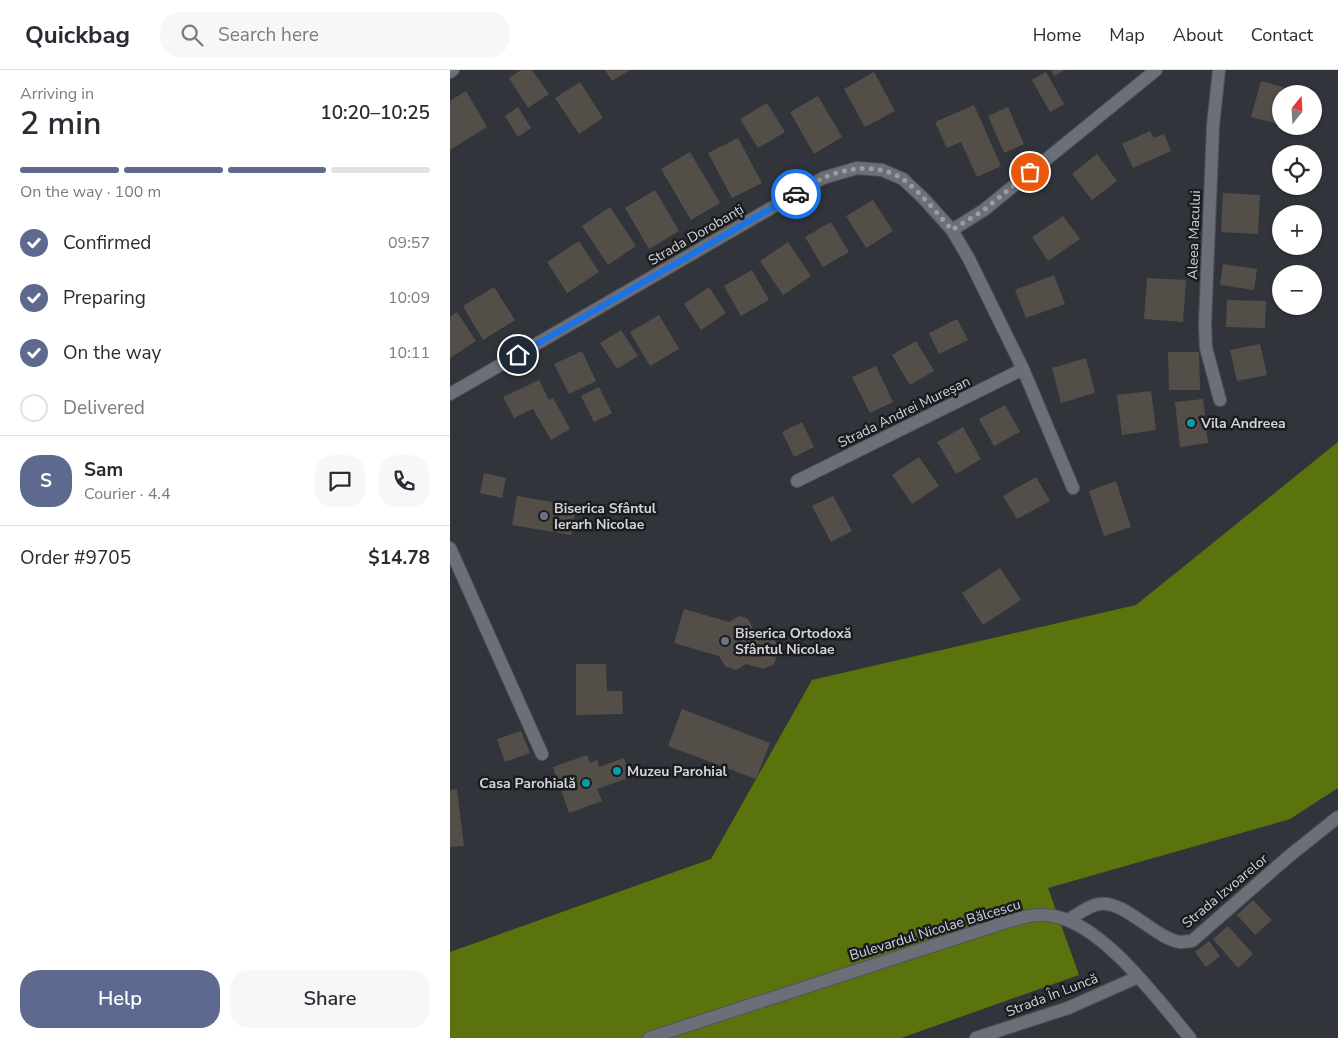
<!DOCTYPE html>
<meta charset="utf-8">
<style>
body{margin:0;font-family:"Nunito Sans",sans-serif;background:#f7f7f7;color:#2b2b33;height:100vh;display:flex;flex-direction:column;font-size:19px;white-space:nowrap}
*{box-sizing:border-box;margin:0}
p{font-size:16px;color:#7c7c81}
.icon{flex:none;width:28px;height:28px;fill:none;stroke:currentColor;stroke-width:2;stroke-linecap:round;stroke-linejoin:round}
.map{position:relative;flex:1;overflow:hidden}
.sheet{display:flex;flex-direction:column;background:#fff;width:450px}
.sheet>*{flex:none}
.needle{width:32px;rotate:18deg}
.controls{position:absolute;left:822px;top:15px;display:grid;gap:10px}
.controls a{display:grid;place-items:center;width:50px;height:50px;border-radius:50%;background:#fff;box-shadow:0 1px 4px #0004;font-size:25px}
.pin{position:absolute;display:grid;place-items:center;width:42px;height:42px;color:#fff;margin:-21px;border:2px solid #fff;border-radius:50%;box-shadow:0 1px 5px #0007}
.courier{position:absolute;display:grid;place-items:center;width:50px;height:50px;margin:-25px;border:4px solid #1a73e8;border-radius:50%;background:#fff;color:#222;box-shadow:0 1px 6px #0007}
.headline em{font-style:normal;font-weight:600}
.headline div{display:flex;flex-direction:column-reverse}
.headline{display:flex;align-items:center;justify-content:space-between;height:85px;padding:0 20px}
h1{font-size:32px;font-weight:600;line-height:38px}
.bar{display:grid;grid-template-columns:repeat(4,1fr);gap:8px 5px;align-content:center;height:60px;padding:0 20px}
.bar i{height:6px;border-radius:4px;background:#e1e1e2}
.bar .current{background:#5d698e}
.bar p{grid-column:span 4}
.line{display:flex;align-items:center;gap:12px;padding:0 20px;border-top:1px solid #e1e1e2}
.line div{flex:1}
.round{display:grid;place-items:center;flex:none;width:52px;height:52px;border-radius:20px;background:#f7f7f7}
ol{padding:0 20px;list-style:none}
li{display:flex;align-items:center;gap:15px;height:55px}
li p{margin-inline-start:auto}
li .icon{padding:5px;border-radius:50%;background:#5d698e;color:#fff;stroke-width:4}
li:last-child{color:#7c7c81}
li i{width:28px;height:28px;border:2px solid #e1e1e2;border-radius:50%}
.action{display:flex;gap:10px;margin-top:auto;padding:10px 20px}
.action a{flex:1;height:58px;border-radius:20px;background:#5d698e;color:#fff;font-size:20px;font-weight:600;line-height:58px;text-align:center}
.action a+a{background:#f7f7f7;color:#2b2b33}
header{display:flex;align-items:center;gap:30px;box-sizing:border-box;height:70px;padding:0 25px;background:#fff;border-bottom:1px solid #e1e1e2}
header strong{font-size:24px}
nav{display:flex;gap:28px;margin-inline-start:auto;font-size:18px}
.search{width:350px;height:45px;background:#f7f7f7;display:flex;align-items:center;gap:12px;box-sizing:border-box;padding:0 18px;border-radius:20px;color:#7c7c81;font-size:19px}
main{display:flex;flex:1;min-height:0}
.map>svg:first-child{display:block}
.forest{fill:#5b730c}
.building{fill:#544e48}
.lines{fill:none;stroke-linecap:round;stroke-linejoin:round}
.minor-casing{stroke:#505359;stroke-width:14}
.minor{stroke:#6b6f77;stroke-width:12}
.done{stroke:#9a9ca1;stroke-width:5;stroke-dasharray:0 9}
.route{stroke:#1a73e8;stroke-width:6}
.culture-dot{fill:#0f9aa8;stroke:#1b1c1f;stroke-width:2}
.worship-dot{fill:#6b7280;stroke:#1b1c1f;stroke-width:2}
.labels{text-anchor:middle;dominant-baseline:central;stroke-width:5;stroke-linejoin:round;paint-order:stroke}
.street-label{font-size:14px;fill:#d2d4d8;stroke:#1b1c1f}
.poi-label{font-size:14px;font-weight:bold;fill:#d2d4d8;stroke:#1b1c1f;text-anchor:start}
</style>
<header>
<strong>Quickbag</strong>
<div class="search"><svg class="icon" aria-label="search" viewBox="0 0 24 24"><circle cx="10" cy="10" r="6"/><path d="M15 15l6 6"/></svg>Search here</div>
<nav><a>Home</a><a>Map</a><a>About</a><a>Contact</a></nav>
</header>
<main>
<section class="sheet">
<div class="headline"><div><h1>2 min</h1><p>Arriving in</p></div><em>10:20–10:25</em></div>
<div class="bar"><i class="current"></i><i class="current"></i><i class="current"></i><i></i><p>On the way · 100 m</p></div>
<ol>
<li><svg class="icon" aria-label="check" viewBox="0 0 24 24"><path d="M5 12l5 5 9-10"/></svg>Confirmed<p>09:57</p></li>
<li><svg class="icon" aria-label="check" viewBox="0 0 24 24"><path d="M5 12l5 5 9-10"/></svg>Preparing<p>10:09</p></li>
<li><svg class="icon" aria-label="check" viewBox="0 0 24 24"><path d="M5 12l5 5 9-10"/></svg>On the way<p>10:11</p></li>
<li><i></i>Delivered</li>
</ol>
<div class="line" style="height:90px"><b class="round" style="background:#5d698e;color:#fff">S</b><div><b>Sam</b><p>Courier · 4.4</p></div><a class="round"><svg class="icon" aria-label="chat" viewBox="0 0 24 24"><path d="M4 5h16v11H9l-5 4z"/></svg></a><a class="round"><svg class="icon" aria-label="phone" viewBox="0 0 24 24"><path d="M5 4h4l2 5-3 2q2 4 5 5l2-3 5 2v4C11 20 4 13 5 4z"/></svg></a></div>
<div class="line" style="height:65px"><div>Order #9705</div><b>$14.78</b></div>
<div class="action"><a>Help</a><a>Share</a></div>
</section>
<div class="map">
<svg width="888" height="968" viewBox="0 0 888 968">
<rect width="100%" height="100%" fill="#31353b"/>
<!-- forest -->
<path class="forest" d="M888 372V718L840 749 598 818 629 905 451 968H0V882L261 789 362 610 686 535Z"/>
<!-- building -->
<path class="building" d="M71 0H82L99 24 78 38 59 8Z
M155 0H180L162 11Z
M601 0H615L604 6Z
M424 2 445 41 415 57 394 19Z
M596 2 614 34 600 42 582 10Z
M811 11 843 20 842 24H831V55L801 47Z
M130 12 153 48 129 64 105 28Z
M16 21 37 57 0 80V31Z
M368 26 392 67 364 84 340 42Z
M317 33 335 62 308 78 290 49Z
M524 35 551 96 527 107 511 72 497 78 485 52Z
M68 37 81 58 68 67 55 46Z
M558 37 574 74 554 83 538 46Z
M700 61 704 68 714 64 721 81 683 98 672 74Z
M288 68 312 113 282 128 258 83Z
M240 82 270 133 241 150 211 99Z
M647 84 667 111 642 130 622 104Z
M205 120 229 161 199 179 175 138Z
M773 123 810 125 808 164 771 162Z
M423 130 443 161 416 178 396 146Z
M160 137 186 176 158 195 132 156Z
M613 146 630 169 598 191 582 167Z
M381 152 399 182 373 197 355 167Z
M129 171 149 202 117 223 97 192Z
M338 172 361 206 333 225 310 191Z
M773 194 807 199 804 220 770 215Z
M302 200 319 230 291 246 274 216Z
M830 200 850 201V204H830Z
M604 205 615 234 576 248 565 220Z
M830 205H831V237H828Z
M697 208 736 210 733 252 694 249Z
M44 217 65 250 33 270 13 236Z
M259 217 276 243 251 260 234 234Z
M777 230 816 231 815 258 776 257Z
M7 242 26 271 0 288V247Z
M209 245 229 279 200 296 180 262Z
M507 249 518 270 489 284 479 263Z
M171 260 188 286 167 299 150 273Z
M466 271 484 301 460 315 442 285Z
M810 274 817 305 787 311 780 280Z
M132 281 146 311 119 324 104 294Z
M718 282H749L750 320H719Z
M636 288 645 323 611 333 602 298Z
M426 296 443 332 420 343 402 307Z
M89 310 99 330 103 328 120 359 101 370 83 339 92 334 64 348 53 327Z
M149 317 162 343 144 352 131 326Z
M701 321 706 360 672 365 667 325Z
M753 329 758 373 730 377 725 332Z
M555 335 570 362 544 376 529 349Z
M352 352 364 377 344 387 332 362Z
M513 357 531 389 506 404 487 372Z
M469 387 489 416 462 434 442 405Z
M34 403 56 408 52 428 30 423Z
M586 407 600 431 567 449 553 426Z
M666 411 681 457 654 466 639 421Z
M67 426 126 436 121 465 62 455Z
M383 426 402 461 381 472 362 436Z
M550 498 571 530 533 555 512 523Z
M234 539 279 552 290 546 298 549 304 561 324 568 329 580 324 594 314 599 296 594 286 600 275 596 269 586 224 573Z
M126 594H156L157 621H172L173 644 126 645Z
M232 639 320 673 306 709 218 676Z
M71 661 80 683 55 692 47 669Z
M137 685 140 693 147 690 149 697 174 688 181 707 147 719 152 731 119 743 103 697Z
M7 719 14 776 0 777V720Z
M803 830 822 850 805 865 787 845Z
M778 856 803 884 788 898 763 869Z
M759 871 770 886 756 897 745 882Z"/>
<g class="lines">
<defs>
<path id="minor" d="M769 0 763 56 755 254 756 278 770 330
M0 2 3 0
M502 160 534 140 706 0
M573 299 623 418
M0 324 373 108 407 98 432 100 453 109 473 128 502 160 519 189 573 299 347 411
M0 478 92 684
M618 850C627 845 639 835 650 834 674 830 706 869 730 872 734 872 738 871 742 871L838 787 888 747
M199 968 547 855C564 850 584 842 603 846 653 854 708 930 740 968
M526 968 618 938 688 907"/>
</defs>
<!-- minor casing -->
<use href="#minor" class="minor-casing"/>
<!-- minor -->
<use href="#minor" class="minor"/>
</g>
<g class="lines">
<!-- done -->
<path class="done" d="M346 124C355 119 364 113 373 108 398 97 430 93 454 110 472 124 487 143 502 160L534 140 580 102"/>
<!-- route -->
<path class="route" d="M68 285 346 124"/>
</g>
<!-- markers -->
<g class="culture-dot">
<circle cx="741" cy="353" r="5"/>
<circle cx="167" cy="701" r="5"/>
<circle cx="136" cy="713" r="5"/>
</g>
<g class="worship-dot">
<circle cx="94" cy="446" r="5"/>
<circle cx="275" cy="571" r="5"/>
</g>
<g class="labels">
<!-- street labels -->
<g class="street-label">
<text transform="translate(246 165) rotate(-30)">Strada Dorobanți</text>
<text transform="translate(744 165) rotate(-88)">Aleea Macului</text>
<text transform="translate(454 342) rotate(-26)">Strada Andrei Mureșan</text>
<text transform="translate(775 821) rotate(-40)">Strada Izvoarelor</text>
<text transform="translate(485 860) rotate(-17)">Bulevardul Nicolae Bălcescu</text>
<text transform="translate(602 925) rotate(-21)">Strada În Luncă</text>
</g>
<!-- poi labels -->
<g class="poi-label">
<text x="751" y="353">Vila Andreea</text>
<text x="104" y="438">Biserica Sfântul<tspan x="104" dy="16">Ierarh Nicolae</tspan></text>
<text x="285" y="563">Biserica Ortodoxă<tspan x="285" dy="16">Sfântul Nicolae</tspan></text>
<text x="177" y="701">Muzeu Parohial</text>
<text x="126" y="713" text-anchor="end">Casa Parohială</text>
</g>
</g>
</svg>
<div class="controls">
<a><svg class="needle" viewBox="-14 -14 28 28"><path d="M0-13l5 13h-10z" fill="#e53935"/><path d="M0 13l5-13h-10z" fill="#7c7c81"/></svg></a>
<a><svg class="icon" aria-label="locate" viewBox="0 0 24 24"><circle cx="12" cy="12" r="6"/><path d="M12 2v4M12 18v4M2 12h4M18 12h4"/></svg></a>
<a>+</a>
<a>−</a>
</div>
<div class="pin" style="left:580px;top:102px;background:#ea580c"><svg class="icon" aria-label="bag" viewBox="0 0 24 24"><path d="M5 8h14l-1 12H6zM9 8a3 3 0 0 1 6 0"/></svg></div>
<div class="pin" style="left:68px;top:285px;background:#1f2937"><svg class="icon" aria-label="home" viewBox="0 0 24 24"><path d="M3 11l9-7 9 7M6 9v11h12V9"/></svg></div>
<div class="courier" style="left:346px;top:124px"><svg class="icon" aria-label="car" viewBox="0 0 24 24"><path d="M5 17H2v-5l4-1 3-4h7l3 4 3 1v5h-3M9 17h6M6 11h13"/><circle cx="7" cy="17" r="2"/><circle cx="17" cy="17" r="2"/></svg></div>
</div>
</main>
